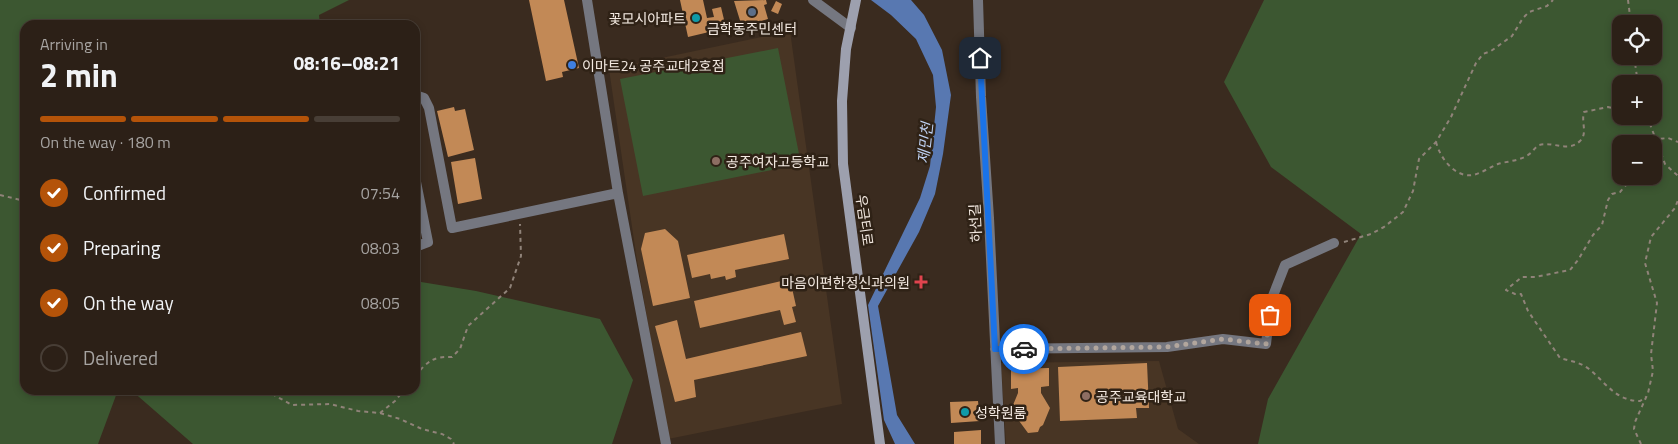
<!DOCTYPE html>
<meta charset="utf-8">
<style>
body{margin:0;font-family:"Titillium Web","Noto Sans KR",sans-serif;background:#342820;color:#f1f3f6;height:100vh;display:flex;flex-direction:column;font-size:19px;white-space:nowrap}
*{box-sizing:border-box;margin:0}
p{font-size:16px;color:#a6a3a1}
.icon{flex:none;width:28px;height:28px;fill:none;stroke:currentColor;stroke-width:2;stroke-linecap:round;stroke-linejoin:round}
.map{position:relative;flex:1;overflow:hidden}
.details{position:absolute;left:20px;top:20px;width:400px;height:375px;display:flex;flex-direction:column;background:#2c2017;border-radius:15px;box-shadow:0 2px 8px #0003,0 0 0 1px #483e36}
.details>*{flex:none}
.tools{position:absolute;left:1612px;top:15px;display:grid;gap:10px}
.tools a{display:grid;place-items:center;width:50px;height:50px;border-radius:10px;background:#2c2017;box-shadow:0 2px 8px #0003,0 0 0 1px #483e36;font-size:25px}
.pin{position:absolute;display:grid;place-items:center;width:42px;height:42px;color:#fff;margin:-21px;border-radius:10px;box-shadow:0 2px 8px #0006}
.courier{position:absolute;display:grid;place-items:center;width:50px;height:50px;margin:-25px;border:4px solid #1a73e8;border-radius:50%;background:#fff;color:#222;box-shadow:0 1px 6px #0007}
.overview em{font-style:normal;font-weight:700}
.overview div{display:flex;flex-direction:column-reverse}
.overview{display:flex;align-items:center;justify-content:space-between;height:85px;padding:0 20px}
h1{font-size:32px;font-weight:700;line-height:38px}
.bar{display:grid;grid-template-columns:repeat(4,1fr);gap:8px 5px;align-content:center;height:60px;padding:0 20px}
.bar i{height:6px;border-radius:4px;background:#483e36}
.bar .on{background:#b45309}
.bar p{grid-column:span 4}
ol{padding:0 20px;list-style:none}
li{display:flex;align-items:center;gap:15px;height:55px}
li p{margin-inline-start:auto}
li .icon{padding:5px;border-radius:50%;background:#b45309;color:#fff;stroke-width:4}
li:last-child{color:#a6a3a1}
li i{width:28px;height:28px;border:2px solid #483e36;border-radius:50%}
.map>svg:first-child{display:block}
.built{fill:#483524}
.green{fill:#3c5731;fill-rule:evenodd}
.water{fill:#5878b1}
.building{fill:#c28956}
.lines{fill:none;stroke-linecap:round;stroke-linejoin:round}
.path{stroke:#908379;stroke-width:2;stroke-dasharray:4 4;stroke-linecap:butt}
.minor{stroke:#757780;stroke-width:10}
.secondary{stroke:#9da0ae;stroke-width:10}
.done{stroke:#b2a69d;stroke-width:5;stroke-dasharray:0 9}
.route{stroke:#1a73e8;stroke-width:6}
.service-dot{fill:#5c6f8a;stroke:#2f2216;stroke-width:2}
.culture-dot{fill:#0f9aa8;stroke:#2f2216;stroke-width:2}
.shop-dot{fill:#3f7fe0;stroke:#2f2216;stroke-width:2}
.education-dot{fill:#8d6e63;stroke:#2f2216;stroke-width:2}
.health-dot{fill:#e0444e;stroke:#2f2216;stroke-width:2}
.labels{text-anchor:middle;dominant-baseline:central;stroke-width:5;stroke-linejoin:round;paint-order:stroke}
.poi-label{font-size:14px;fill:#f3e9e1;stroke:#2f2216;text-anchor:start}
.street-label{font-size:14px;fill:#f3e9e1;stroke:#2f2216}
.water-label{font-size:15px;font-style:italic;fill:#bfd2f3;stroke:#2f2216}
</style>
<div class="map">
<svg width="1678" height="444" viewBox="0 0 1678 444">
<rect width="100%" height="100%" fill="#3a2b1f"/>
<!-- built -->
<path class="built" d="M790 31 842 404 668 439 636 254 609 69Z
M1159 361 1178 429 1199 444H1006L1001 363Z"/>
<!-- green -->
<path class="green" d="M0 0H349L319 15 320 25H25V390H118L98 444H0Z
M1264 0H1678V444H1258L1268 399 1361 234 1271 167 1224 82ZM1621 24H1654V56H1621ZM1621 84H1654V116H1621ZM1621 144H1654V176H1621Z
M778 48 801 164 643 196 620 79Z
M415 281 476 291 600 319 633 380 612 444H193L131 390H415Z"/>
<!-- water -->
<path class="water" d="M871 0H911L924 15 942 50 951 95 943 154 935 194 919 232 878 306 897 415 915 444H895L884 420 868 305 920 198 930 166 936 107 933 75 916 39 891 15Z"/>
<!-- building -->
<path class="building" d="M529 0H564L579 68 562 72 563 77 546 81Z
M680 0H703L707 18 714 17 712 9 721 7 726 28 688 37Z
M766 0 767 4 764 5 768 19 742 27 734 1Z
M776 1 782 4 778 14 771 11Z
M454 107 455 111 465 109 474 150 448 157 437 111Z
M475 158 482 199 458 204 451 162Z
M665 229 678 241 690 298 653 306 641 249 645 233Z
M784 234 789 259 735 270 736 277 726 280 725 276 711 279 710 274 692 278 687 255Z
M790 279 796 306 792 307 796 322 784 325 780 310 700 328 694 301Z
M677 320 686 359 801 332 807 356 694 380 696 397 675 402 655 326Z
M1147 363 1149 408H1136L1137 418 1060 421 1058 367Z
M1049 368V386L1041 387V393L1050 408 1043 425 1040 427 1038 432 1028 433 1011 410 1018 393V388L1011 389V369Z
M978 401 980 421 951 423 950 402Z
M981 430V444H954V432Z"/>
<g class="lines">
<!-- path -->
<path class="path" d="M1628 0 1631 24
M1634 56 1638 84
M1647 116 1665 164 1678 176
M1436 142C1440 158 1455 178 1473 175 1482 173 1490 167 1498 164 1508 161 1519 161 1528 155 1532 153 1535 147 1539 145 1554 141 1568 153 1580 141 1588 133 1581 123 1584 112L1608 107 1621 110
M1647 144 1649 140 1668 138 1678 142
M1631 176 1626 185 1620 192 1612 194 1608 200 1602 225 1593 235 1578 260 1570 270 1535 277H1522L1506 290 1515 294H1521L1528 311 1560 358C1570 361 1580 362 1589 369 1606 383 1616 401 1640 401L1646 397
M0 195 25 201
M1344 242 1371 234 1384 227 1403 212 1413 191 1419 159 1436 142 1451 117 1476 63 1483 54 1491 51 1512 36 1523 18 1529 12 1547 6 1553 0
M415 376C427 362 433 356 452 357L460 349 468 326 510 288 521 256 520 224
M265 390 292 405 330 404 358 411 380 413 400 419 422 429 442 434 451 439 454 444
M380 413 395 401 404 390
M1641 444 1634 429 1635 422 1648 393 1653 371 1651 354 1657 303 1645 263 1651 237 1675 208 1678 200"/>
<!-- minor -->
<path class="minor" d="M587 0 618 193 666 444
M813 0 851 28
M978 0 981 97 989 218 1000 444
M415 95 424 98 429 108 452 228 618 193
M415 177 428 242 415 247
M995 349 1167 347 1223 339 1266 344 1271 301 1285 265 1334 243"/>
<!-- secondary -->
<path class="secondary" d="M856 0 846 49 842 101 843 164 880 444"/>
</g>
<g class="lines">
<!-- done -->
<path class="done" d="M1024 349 1167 347 1223 339 1266 344 1270 315"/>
<!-- route -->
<path class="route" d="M980 58 995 349H1024"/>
</g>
<!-- markers -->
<circle class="service-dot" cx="752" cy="12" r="5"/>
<g class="culture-dot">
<circle cx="696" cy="18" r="5"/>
<circle cx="965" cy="412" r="5"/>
</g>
<circle class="shop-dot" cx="572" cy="65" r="5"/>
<g class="education-dot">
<circle cx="716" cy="161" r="5"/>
<circle cx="1086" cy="396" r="5"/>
</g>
<path class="health-dot" d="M918.5 274.5h5v5h5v5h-5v5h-5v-5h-5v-5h5z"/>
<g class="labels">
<!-- poi labels -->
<g class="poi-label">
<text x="686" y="18" text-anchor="end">꽃모시아파트</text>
<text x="752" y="28" text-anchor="middle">금학동주민센터</text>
<text x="582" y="65">이마트24 공주교대2호점</text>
<text x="726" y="161">공주여자고등학교</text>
<text x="910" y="282" text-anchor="end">마음이편한정신과의원</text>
<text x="1096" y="396">공주교육대학교</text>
<text x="975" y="412">성학원룸</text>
</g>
<!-- street labels -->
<g class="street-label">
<text transform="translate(865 220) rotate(82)">우금티로</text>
<text transform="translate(975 223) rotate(-93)">하선길</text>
</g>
<!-- water labels -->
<g class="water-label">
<text transform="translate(925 143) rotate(-84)">제민천</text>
</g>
</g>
</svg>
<div class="tools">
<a><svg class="icon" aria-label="locate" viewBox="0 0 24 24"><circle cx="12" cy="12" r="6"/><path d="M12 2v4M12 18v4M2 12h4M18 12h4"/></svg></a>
<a>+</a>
<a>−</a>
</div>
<div class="pin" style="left:1270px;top:315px;background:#ea580c"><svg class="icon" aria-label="bag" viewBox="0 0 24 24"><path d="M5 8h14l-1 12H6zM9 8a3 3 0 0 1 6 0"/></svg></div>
<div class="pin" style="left:980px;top:58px;background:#1f2937"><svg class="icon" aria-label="home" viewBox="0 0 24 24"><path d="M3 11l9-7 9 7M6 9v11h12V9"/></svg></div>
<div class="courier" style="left:1024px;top:349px"><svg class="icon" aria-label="car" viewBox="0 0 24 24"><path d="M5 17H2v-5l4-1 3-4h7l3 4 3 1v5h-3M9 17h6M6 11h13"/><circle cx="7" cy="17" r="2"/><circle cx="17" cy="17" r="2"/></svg></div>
<section class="details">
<div class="overview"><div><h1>2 min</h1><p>Arriving in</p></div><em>08:16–08:21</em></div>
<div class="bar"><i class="on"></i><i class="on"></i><i class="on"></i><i></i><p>On the way · 180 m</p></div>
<ol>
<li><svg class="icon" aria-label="check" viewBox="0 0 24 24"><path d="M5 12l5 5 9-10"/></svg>Confirmed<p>07:54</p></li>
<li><svg class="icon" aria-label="check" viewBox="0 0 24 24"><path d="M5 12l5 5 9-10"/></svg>Preparing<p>08:03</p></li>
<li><svg class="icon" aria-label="check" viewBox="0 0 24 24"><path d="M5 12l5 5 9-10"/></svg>On the way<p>08:05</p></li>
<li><i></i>Delivered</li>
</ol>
</section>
</div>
